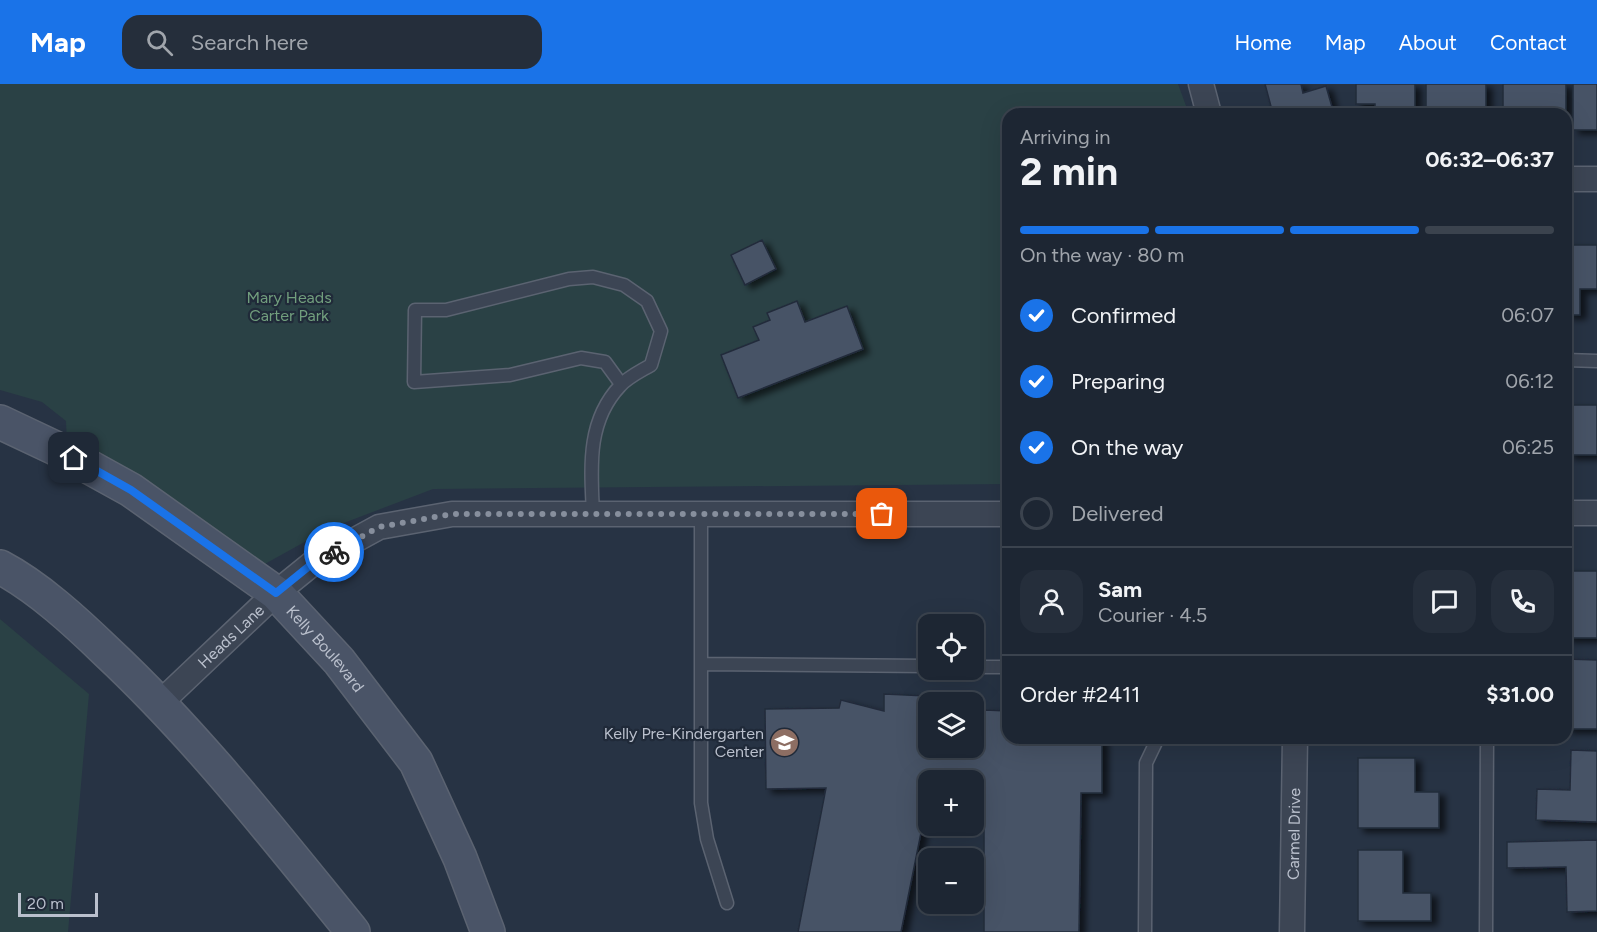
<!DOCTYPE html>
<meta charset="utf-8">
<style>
body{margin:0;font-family:Figtree,sans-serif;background:#252e3b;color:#f1f3f6;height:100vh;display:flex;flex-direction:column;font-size:22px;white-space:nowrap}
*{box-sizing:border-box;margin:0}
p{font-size:20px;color:#a0a5ac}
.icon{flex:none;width:33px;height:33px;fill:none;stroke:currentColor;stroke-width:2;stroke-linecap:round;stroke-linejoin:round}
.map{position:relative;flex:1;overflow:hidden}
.details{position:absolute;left:1002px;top:24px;width:570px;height:636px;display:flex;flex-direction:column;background:#1d2633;border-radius:18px;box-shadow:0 6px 24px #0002,0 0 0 2px #3b434e}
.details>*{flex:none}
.fabs{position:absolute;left:918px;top:530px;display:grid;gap:12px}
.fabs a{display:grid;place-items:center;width:66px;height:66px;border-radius:12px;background:#1d2633;box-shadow:0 6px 24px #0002,0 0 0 2px #3b434e;font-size:30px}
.scale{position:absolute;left:18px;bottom:15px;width:80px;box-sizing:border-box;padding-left:6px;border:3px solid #bac0cd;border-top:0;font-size:16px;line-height:21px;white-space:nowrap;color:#bac0cd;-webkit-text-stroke:4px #202a39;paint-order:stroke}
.pin{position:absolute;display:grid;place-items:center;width:51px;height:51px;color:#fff;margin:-26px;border-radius:12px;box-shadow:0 3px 9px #0006}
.courier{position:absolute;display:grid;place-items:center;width:60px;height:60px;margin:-30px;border:4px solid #1a73e8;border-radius:50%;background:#fff;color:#222;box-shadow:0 2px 8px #0007}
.head em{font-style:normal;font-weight:700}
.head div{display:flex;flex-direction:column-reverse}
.head{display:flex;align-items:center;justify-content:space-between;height:102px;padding:0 18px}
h1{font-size:39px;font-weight:700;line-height:45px}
.bar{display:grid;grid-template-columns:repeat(4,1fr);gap:9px 6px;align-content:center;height:72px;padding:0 18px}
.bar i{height:8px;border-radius:4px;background:#3b434e}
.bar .selected{background:#1a73e8}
.bar p{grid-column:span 4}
.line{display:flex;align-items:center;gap:15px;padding:0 18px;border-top:2px solid #3b434e}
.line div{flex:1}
.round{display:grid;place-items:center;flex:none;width:63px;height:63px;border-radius:18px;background:#252e3b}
ol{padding:0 18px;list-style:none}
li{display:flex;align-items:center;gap:18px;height:66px}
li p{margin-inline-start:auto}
li .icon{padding:6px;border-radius:50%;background:#1a73e8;color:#fff;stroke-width:4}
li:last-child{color:#a0a5ac}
li i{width:33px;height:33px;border:3px solid #3b434e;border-radius:50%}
header{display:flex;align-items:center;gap:36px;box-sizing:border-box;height:84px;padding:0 30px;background:#1a73e8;color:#fff}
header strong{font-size:28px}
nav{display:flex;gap:33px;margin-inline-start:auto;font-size:21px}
.search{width:420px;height:54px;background:#252e3b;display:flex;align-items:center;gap:15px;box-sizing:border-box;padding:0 21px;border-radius:18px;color:#a0a5ac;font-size:22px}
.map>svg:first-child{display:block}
.green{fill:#2a4145}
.building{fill:#475366;stroke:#222c3b;stroke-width:1.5;filter:url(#shadow)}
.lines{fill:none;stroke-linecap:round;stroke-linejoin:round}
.lane-casing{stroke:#5b6371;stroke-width:15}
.street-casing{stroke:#5b6371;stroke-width:27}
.secondary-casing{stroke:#5b6371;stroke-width:36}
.lane{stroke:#3c4554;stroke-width:12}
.street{stroke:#3c4554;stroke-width:24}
.secondary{stroke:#4a5467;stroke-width:33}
.done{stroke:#878f9d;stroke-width:6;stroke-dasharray:0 10.8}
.route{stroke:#1a73e8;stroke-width:8}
.labels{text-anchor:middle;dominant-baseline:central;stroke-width:4.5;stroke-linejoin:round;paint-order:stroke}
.park-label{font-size:16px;fill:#719e7d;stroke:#202a39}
.street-label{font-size:16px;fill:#bac0cd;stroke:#202a39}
.poi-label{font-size:16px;fill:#bac0cd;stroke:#202a39;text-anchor:end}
</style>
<header>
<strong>Map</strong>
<div class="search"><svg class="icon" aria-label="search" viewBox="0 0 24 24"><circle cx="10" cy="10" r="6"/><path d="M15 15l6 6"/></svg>Search here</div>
<nav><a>Home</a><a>Map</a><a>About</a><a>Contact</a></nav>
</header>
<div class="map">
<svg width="1597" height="848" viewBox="0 0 1597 848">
<defs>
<filter id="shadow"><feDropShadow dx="6" dy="4" stdDeviation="3" flood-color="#0009"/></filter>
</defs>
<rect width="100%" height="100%" fill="#273344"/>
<!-- green -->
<path class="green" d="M0 0H1178L1189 30H1008V400L433 405 328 445 263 481 67 362 66 337 42 318 0 306Z
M0 535 89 610 68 848H0Z"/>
<!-- building -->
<path class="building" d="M1265 0H1301L1303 9 1326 2 1334 30H1273Z
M1356 0H1415V30H1375V20H1356Z
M1426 0H1486V30H1426Z
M1503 0H1566V30H1503Z
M1573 0H1597V46H1573Z
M762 156 776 185 745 201 731 171Z
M1566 161H1597V205H1580V231H1566Z
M797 217 805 238 847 222 863 265 738 314 721 271 759 256 753 243 770 236 767 229Z
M1568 321H1597V371H1568Z
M1566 487H1597V554H1566Z
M1566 575 1597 576V645H1566Z
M884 610 971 614V618H928V663H974V644H985V626L1008 627V654H1102V709H1081L1079 848H984V724H974V696H928V724H926L901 848H798L826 704 766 705 765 625 839 624 841 616 884 627Z
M1571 666 1597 667V738L1536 736 1537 705 1570 706Z
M1358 674H1415V708H1439V744H1358Z
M1597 756V827L1567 828 1566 783 1507 784V758Z
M1358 766H1403V809H1431V837H1358Z"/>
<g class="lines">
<defs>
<path id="lane" d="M1566 276 1597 277
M593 430C591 385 586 338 620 302 628 293 641 287 651 281L661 247 647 217 624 201 593 193 569 195 446 226H415L414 298 510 291 581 274 605 278 621 300
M701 430V719L707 755 727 819
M701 580 928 582
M974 583H1008
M1145 848 1146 679 1158 654
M1486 848 1487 654"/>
<g id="street">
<path d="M1201 0 1209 30"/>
<path d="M1566 95H1597"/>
<path d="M1566 429H1597"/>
<path id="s1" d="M161 618 276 509 313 479 379 443 452 430H1008"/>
<path id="s2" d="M1292 848 1295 654"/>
</g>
<g id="secondary">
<path id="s3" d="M0 338 55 364 131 406 276 509 339 577 416 678 460 774 488 848"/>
<path d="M0 483C38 503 76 538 107 568 198 653 274 751 353 848"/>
</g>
</defs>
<!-- lane casing -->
<use href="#lane" class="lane-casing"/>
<!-- street casing -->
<use href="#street" class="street-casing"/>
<!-- secondary casing -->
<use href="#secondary" class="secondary-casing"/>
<!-- lane -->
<use href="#lane" class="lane"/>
<!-- street -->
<use href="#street" class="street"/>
<!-- secondary -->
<use href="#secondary" class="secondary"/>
</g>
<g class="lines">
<!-- done -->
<path class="done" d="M334 468 379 443 452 430H882"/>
<!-- route -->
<path class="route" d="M74 374 131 406 276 509 313 479 334 468"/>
</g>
<!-- icons -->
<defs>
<symbol id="school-disc" viewBox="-11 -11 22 22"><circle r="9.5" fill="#8d6e63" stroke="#202a39"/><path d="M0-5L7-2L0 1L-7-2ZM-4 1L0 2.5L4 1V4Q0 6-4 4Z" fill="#fff"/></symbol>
</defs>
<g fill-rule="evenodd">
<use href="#school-disc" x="768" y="642" width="33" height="33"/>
</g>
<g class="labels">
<!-- park labels -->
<g class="park-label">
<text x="289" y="213">Mary Heads<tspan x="289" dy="18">Carter Park</tspan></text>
</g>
<!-- street labels -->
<g class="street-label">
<text stroke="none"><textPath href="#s1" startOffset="96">Heads Lane</textPath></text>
<text stroke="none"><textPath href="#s3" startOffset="400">Kelly Boulevard</textPath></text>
<text stroke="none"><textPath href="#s2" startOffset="98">Carmel Drive</textPath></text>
</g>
<!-- poi labels -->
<g class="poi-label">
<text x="764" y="649">Kelly Pre-Kindergarten<tspan x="764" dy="18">Center</tspan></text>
</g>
</g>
</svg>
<div class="fabs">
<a><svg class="icon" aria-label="locate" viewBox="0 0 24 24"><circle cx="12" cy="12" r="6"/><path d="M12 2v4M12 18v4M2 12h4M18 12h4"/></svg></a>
<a><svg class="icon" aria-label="layers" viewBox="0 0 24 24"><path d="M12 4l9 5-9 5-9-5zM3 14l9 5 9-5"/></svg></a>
<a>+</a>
<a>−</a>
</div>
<div class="scale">20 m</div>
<div class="pin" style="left:882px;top:430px;background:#ea580c"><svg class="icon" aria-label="bag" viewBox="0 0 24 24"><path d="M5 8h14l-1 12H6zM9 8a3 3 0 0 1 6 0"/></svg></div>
<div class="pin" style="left:74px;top:374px;background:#1f2937"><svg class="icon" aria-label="home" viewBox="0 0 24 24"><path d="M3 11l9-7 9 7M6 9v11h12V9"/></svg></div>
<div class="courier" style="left:334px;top:468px"><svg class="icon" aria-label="bike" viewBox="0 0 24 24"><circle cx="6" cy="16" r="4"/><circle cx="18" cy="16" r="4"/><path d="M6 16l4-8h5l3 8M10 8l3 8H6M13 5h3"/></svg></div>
<section class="details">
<div class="head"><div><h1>2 min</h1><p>Arriving in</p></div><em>06:32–06:37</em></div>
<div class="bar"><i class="selected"></i><i class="selected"></i><i class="selected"></i><i></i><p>On the way · 80 m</p></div>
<ol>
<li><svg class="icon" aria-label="check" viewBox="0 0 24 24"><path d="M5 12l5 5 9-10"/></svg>Confirmed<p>06:07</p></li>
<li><svg class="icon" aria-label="check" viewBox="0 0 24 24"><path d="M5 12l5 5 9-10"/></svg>Preparing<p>06:12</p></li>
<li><svg class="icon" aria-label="check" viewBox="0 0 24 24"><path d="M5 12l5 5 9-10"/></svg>On the way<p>06:25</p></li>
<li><i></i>Delivered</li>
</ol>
<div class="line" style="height:108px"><a class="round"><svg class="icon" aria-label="person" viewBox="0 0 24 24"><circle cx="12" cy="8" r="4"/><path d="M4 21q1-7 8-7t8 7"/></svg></a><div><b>Sam</b><p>Courier · 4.5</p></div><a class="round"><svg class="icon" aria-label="chat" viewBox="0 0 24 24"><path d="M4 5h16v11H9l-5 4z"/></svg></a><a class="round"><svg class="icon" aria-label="phone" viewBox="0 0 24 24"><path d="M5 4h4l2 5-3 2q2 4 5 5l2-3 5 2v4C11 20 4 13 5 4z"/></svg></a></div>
<div class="line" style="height:78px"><div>Order #2411</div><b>$31.00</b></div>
</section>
</div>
